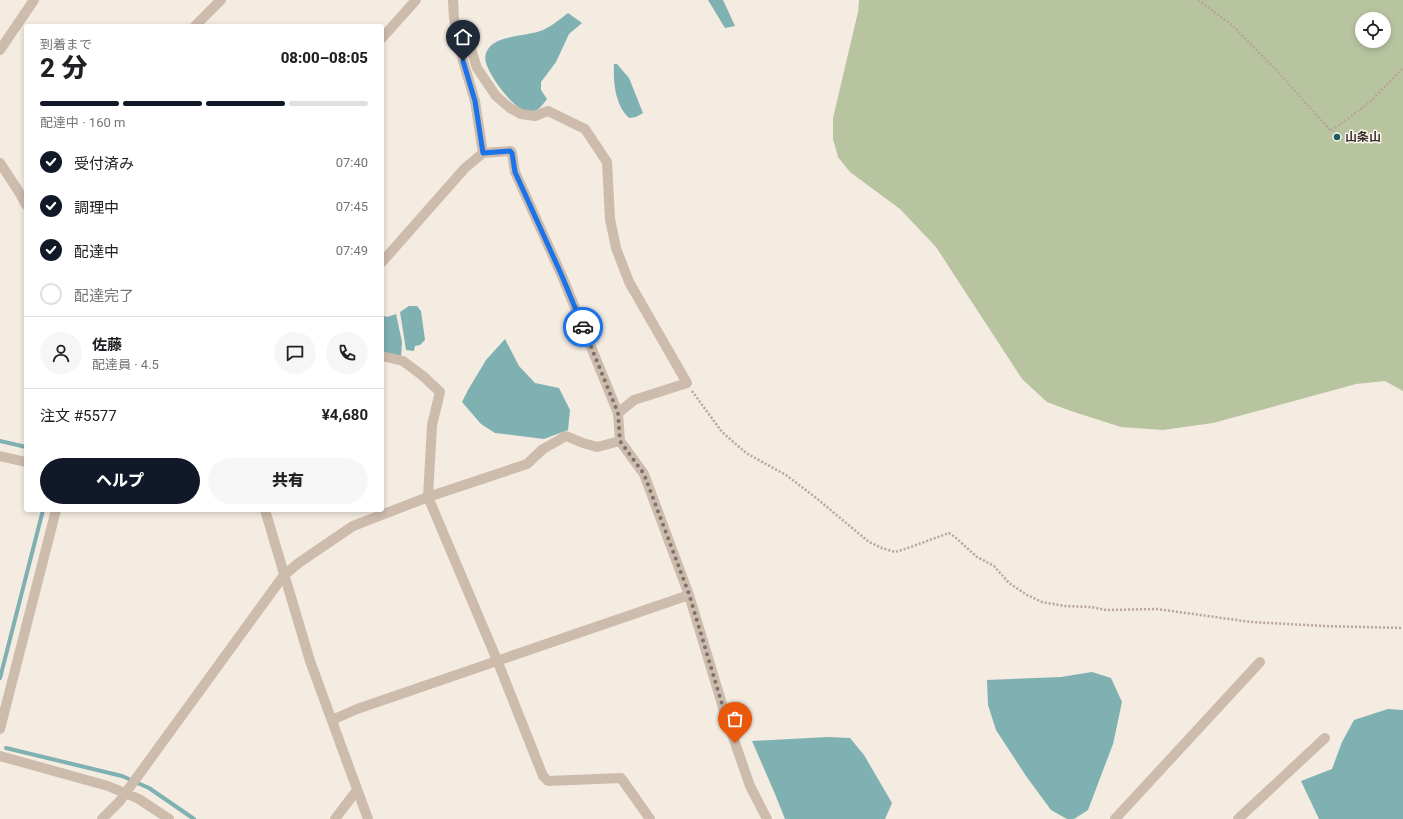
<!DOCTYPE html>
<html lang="ja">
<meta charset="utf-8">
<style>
body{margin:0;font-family:Roboto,"Noto Sans JP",sans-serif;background:#f6f6f6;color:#202124;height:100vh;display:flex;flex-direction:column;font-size:15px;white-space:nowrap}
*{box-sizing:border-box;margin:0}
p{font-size:13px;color:#757577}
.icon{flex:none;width:22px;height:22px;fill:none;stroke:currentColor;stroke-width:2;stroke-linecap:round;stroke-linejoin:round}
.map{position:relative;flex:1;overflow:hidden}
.side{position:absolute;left:24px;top:24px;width:360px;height:488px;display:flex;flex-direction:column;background:#fff;border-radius:4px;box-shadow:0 2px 6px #0003}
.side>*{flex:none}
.tools{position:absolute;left:1355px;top:12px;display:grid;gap:8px}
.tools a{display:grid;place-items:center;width:36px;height:36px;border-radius:50%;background:#fff;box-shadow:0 2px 6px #0003;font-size:20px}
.pin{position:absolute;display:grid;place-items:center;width:34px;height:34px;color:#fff;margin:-41px -17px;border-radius:50% 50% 50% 0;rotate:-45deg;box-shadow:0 0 4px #0007}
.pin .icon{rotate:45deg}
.courier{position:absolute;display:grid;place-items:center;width:40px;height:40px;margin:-20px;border:3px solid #1a73e8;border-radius:50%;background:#fff;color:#222;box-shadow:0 1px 5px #0007}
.summary em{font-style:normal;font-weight:800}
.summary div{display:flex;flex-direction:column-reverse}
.summary{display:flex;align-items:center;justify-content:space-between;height:68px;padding:0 16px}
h1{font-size:26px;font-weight:800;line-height:30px}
.bar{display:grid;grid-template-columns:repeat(4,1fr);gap:6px 4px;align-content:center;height:48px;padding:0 16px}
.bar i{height:5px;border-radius:3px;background:#e0e0e0}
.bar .selected{background:#111827}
.bar p{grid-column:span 4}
.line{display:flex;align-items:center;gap:10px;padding:0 16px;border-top:1px solid #e0e0e0}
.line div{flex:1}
.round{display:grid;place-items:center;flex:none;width:42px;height:42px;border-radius:21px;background:#f6f6f6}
ol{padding:0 16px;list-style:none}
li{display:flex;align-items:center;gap:12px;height:44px}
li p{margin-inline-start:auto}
li .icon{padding:4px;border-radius:50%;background:#111827;color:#fff;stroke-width:4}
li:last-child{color:#757577}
li i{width:22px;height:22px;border:2px solid #e0e0e0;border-radius:50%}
.cta{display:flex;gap:8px;margin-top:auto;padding:8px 16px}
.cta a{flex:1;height:46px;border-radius:24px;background:#111827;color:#fff;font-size:16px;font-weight:800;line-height:46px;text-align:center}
.cta a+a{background:#f6f6f6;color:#202124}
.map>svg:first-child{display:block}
.green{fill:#b8c4a0;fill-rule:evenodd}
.water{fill:#7fb0b2}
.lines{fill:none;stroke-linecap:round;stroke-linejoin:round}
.stream{stroke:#7fb0b2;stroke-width:4}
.path{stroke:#b9a596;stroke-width:2.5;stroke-dasharray:2 2;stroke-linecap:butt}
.minor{stroke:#cdbbac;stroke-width:10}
.done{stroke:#7c716b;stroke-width:4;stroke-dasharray:0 7.2}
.route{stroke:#1a73e8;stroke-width:5}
.poi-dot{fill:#1f5a5e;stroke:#fbf5ee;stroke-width:1.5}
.labels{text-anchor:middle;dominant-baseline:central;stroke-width:3;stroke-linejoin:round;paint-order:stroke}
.poi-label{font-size:12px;font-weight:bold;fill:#3b302b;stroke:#fbf5ee;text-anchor:start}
</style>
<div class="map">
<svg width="1403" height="819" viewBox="0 0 1403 819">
<rect width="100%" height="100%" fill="#f4ebe1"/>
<!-- green -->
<path class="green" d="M859 0H1403V391L1385 381 1356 384 1213 423 1163 430 1121 427 1071 411 1047 402 1022 379 936 247 900 209 850 172 838 157 833 139V118L858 12ZM1362 19H1384V41H1362Z"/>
<!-- water -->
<path class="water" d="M708 0H723L735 26 725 28Z
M568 13 582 23 569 34 556 62 541 82V90L547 99C543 104 538 112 530 112 515 112 490 77 486 63 485 60 485 54 487 51 495 34 527 37 543 30 552 26 560 19 568 13Z
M614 64H617L629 78 643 113 636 117 629 118C615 105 613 82 614 64Z
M409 306H417L421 311 425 340 420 345 415 346 414 351 406 350 400 312Z
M396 314 402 342 401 358 382 353V315L387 317Z
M505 339 519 366 535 383 559 388 570 410 568 430 544 439 495 433 481 424 462 402 468 390 486 360Z
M1092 672 1111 678 1122 702 1113 744 1088 810 1074 819H1067L1051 810 1026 776 996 730 988 705 987 680 1061 677Z
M1388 709 1403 710V819H1319L1301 781 1332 769 1342 742 1354 720Z
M828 737 850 738 864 755 892 803 885 819H785L775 794 752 741Z"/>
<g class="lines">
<!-- stream -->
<path class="stream" d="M0 441 26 447
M0 678 43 510
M6 748 122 776 149 788 194 819"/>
<!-- path -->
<path class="path" d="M1198 0 1232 25 1277 71 1331 131 1369 103 1403 68
M692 391 722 432 746 453 786 475 815 497 869 542 882 548 895 552 905 549 949 533 955 537 977 557 994 566 1009 583 1027 595 1042 602 1065 606 1091 607 1106 610 1157 609 1251 622 1324 626 1403 628"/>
<!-- minor -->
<path class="minor" d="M453 0 454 18 463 61 475 101 483 153
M195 26 221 0
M382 38 416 0
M458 38 470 46 477 68 496 96 510 108 521 114 535 116 548 111 585 129 607 162 610 219 616 248 629 282 687 383 634 400 618 413
M0 50 34 0
M0 163 19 192 26 205
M382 262 465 168 483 153 511 151 512 153 515 172 562 276 618 413 620 441 644 474 689 595 725 714 750 786 767 819
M382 356 403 361 423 376 440 392 432 425 428 497 497 660 543 776 548 781 621 778 650 819
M0 456 26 462
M265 510 310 661 368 819
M332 720 357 709 689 595
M0 729 56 510
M0 756 108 786 139 799 169 819
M102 819 119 802 284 575 300 562 353 526 428 497 527 464 543 449 566 436 583 443 597 447 620 441
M335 819 357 790
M1115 819 1260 662
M1238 819 1325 738"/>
</g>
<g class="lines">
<!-- done -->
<path class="done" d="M583 327 618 413 620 441 644 474 689 594 725 714 735 743"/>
<!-- route -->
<path class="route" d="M463 61 475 101 483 153 510 151 512 153 515 172 562 276 583 327"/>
</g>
<!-- markers -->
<circle class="poi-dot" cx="1337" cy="137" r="4"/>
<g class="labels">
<!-- poi labels -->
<g class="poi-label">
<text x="1345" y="137">山条山</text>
</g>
</g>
</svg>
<div class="tools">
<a><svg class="icon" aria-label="locate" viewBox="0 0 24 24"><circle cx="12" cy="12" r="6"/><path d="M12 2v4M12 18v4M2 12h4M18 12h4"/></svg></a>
</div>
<div class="pin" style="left:735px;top:743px;background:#ea580c"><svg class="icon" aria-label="bag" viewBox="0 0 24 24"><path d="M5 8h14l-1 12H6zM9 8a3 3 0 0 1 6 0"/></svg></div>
<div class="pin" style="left:463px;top:61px;background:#1f2937"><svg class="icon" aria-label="home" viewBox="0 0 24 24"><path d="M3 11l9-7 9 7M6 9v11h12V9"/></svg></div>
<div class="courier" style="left:583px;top:327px"><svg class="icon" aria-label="car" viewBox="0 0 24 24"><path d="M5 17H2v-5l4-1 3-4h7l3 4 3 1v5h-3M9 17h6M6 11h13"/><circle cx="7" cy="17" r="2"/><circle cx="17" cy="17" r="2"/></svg></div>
<section class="side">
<div class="summary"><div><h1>2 分</h1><p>到着まで</p></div><em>08:00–08:05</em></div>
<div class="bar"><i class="selected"></i><i class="selected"></i><i class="selected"></i><i></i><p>配達中 · 160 m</p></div>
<ol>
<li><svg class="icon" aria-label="check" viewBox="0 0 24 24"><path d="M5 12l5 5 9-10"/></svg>受付済み<p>07:40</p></li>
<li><svg class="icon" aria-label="check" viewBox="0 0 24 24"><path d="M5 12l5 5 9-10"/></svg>調理中<p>07:45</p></li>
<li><svg class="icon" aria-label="check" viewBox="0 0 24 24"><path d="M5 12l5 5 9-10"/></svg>配達中<p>07:49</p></li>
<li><i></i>配達完了</li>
</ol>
<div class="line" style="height:72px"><a class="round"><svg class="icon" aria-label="person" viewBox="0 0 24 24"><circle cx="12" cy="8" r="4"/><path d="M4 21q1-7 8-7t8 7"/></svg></a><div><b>佐藤</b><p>配達員 · 4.5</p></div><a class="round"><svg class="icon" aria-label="chat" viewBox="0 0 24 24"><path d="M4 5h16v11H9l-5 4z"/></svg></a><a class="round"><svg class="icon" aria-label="phone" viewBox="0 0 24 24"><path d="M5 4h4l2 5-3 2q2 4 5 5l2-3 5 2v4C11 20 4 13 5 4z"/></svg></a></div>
<div class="line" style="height:52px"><div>注文 #5577</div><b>¥4,680</b></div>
<div class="cta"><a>ヘルプ</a><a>共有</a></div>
</section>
</div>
